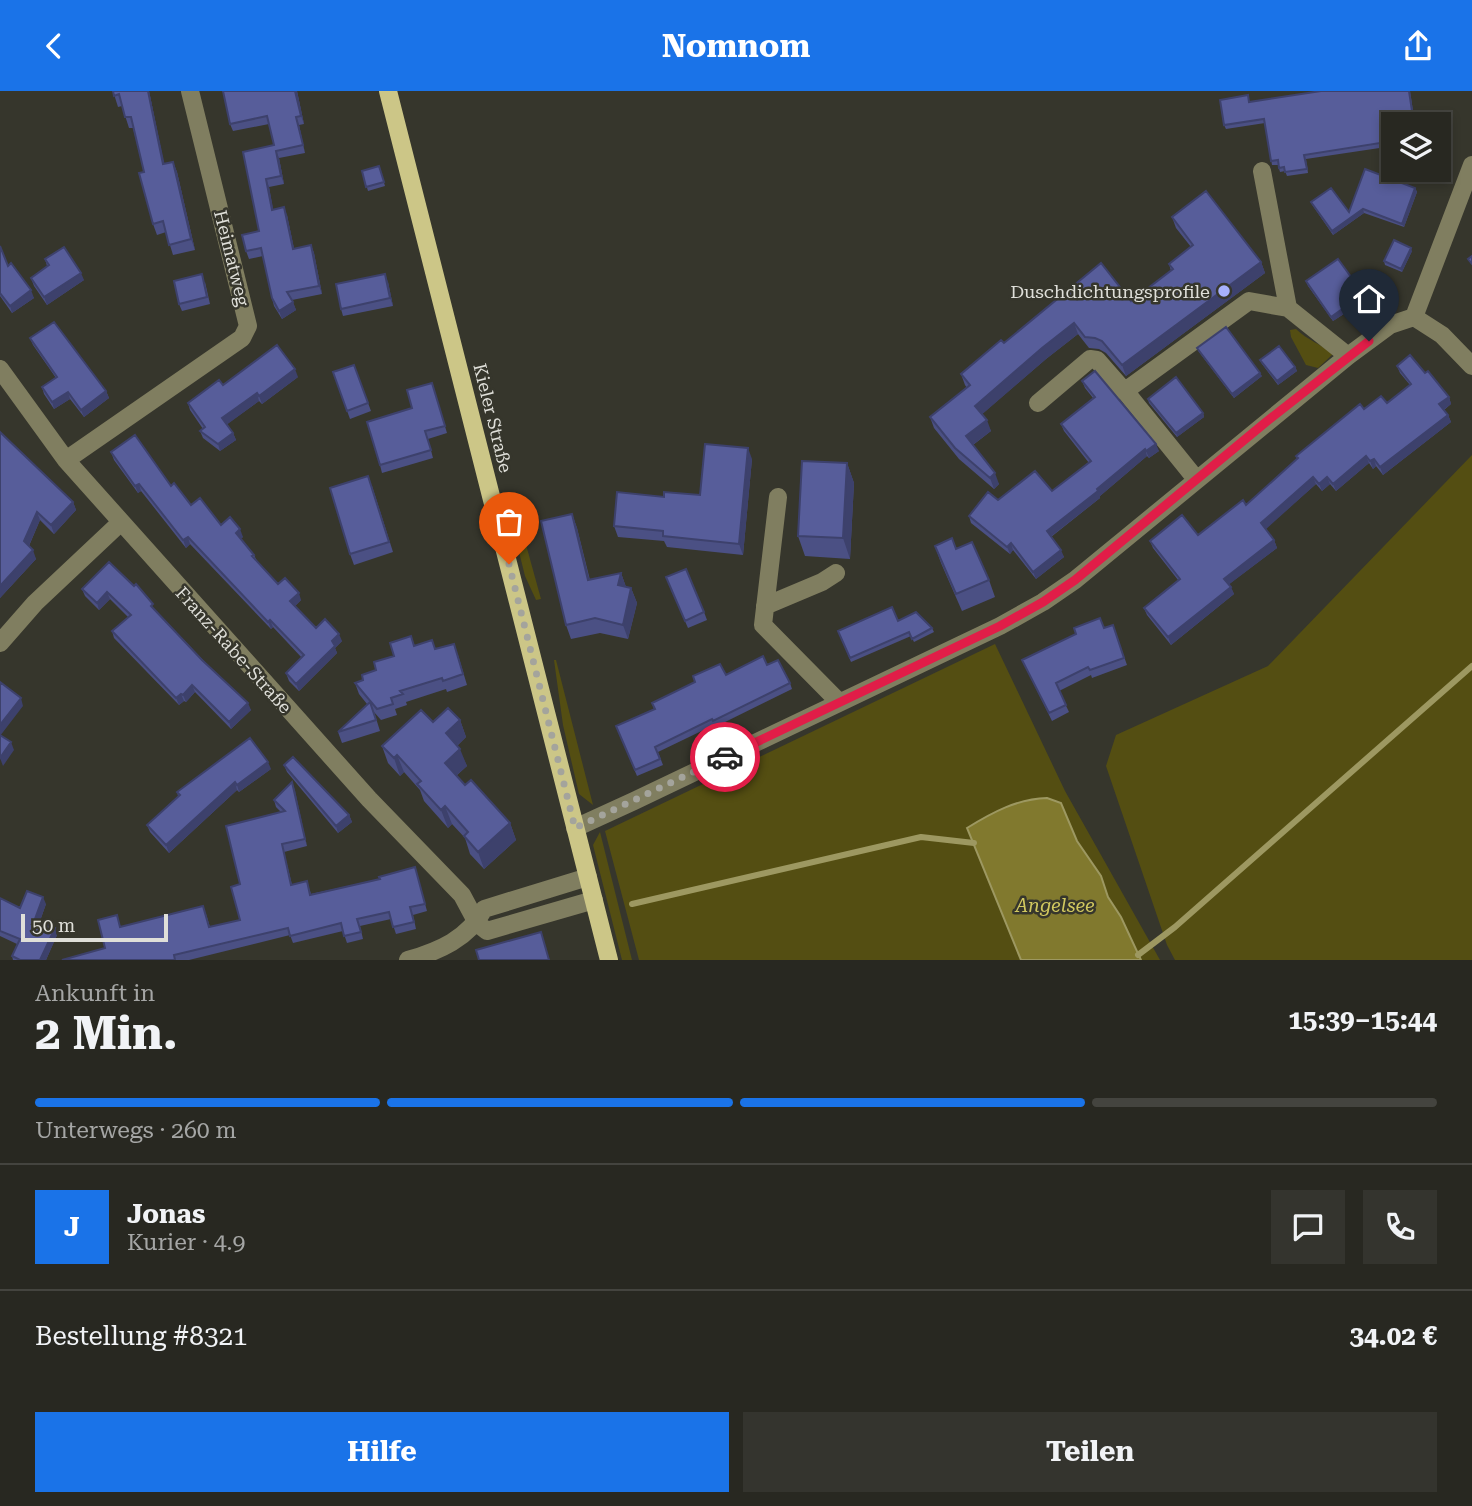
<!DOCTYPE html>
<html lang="de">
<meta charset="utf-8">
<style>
body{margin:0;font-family:"Roboto Serif",serif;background:#34342e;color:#f1f3f6;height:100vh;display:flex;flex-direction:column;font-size:26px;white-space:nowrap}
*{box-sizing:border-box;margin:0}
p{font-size:23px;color:#a5a6a5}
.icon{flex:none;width:38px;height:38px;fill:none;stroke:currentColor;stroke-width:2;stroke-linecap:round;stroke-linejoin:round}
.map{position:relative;height:869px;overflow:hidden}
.drawer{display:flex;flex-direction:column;background:#282821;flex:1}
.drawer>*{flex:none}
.buttons{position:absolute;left:1381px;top:21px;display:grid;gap:14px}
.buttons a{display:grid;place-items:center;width:70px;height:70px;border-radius:0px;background:#282821;box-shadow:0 4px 10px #0003,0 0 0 2px #44443f;font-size:35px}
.scale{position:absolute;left:21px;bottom:18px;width:147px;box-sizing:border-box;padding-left:7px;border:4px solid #dfdfd9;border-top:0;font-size:19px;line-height:24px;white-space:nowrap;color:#dfdfd9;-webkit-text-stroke:5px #36362c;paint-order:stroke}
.pin{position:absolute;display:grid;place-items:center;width:60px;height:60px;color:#fff;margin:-72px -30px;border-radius:50% 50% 50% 0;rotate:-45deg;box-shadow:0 0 7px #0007}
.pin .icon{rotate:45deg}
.courier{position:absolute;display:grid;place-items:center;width:70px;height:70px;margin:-35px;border:5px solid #e11d48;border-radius:50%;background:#fff;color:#222;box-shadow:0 2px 9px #0007}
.summary em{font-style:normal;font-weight:700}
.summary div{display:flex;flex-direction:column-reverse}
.summary{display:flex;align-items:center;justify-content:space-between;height:119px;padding:0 35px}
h1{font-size:46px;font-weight:700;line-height:52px}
.bar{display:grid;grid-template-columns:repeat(4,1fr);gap:10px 7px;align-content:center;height:84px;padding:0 35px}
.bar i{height:9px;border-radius:5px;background:#44443f}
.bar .active{background:#1a73e8}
.bar p{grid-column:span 4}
.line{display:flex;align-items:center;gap:18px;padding:0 35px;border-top:2px solid #44443f}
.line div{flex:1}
.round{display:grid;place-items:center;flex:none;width:74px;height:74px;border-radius:0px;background:#34342e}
.button{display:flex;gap:14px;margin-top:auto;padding:14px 35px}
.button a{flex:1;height:80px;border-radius:0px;background:#1a73e8;color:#fff;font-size:28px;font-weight:700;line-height:80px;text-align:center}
.button a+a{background:#34342e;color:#f1f3f6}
header{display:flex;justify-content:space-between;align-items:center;height:91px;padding:0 35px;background:#1a73e8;color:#fff;font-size:32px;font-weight:700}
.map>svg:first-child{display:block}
.green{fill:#544e12}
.water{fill:#81792e;stroke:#9d9861;stroke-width:2}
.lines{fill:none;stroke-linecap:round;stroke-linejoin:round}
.stream{stroke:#9d9861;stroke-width:6}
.minor{stroke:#807e60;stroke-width:18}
.major{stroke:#ccc687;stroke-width:18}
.wall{fill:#4b5084}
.shaded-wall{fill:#3d416c}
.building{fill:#575d9a;stroke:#3d416c;stroke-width:2}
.done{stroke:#a4a49c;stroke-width:7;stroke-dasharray:0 12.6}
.route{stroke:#e11d48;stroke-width:9}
.poi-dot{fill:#a7b1fc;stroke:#36362c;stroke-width:2.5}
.labels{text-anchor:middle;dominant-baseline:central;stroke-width:5;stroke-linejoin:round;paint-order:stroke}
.street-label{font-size:18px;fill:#dfdfd9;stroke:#36362c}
.poi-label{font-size:18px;fill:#dfdfd9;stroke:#36362c;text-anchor:end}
.water-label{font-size:19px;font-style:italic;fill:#d1c85f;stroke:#36362c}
</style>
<header><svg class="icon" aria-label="back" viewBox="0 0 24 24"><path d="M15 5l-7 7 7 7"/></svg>Nomnom<svg class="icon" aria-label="share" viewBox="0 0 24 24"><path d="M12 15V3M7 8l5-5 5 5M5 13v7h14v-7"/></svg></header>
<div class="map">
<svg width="1472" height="869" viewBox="0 0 1472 869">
<rect width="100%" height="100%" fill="#36362c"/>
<!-- green -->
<path class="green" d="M1296 238C1307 249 1321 253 1333 263L1318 277 1306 274 1291 246 1290 239Z
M1472 364V869H1175L1167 854 1106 675 1116 644 1268 575Z
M520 432 541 508 536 509 525 485 514 441Z
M995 553 1065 700 1160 869H1141L1121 826 1108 806 1101 785 1077 750 1061 712 967 737 1021 869H639L605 740Z
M554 569H556L593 714 579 703 563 634Z
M600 741 632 869H622L593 754Z"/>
<!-- water -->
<path class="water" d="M1047 707 1061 712 1077 750 1101 785 1108 806 1121 826 1141 869H1021L967 737C993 721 1017 708 1047 707Z"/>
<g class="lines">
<!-- stream -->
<path class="stream" d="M632 813 921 746 974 752
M1138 864 1175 836 1472 575"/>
<!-- minor -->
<path class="minor" d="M1262 80 1288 217
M1414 226 1442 244 1472 275
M0 278 66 369 369 708 462 804 477 832 487 840 594 809
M1038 312 1090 268 1097 269 1125 301
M66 369 242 247 248 235 190 0
M1196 388 1125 300 1249 210 1288 217 1348 265
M778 406 763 534 839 611
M765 515 822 491 836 482
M0 552 35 512 120 432
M575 737 634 710 1000 535 1043 511 1075 489 1348 265 1390 234 1414 226 1472 74
M408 869C439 860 468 848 484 818L588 786"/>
<!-- major -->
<path class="major" d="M388 0 609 869"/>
</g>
<!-- wall -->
<path class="wall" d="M113 0H149L164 73 173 71 177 81 195 159 173 164 166 141 157 144 153 133 144 81 133 37H129L122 15 118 16Z
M297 0 304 33 299 34 305 62 279 67 284 93 269 96 273 119 287 124 294 158 311 154 314 162 322 203 292 209 296 219 282 228 274 215 272 207 263 165 249 168 246 160 259 140 243 61 274 54 269 33 233 40 230 33Z
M1410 0 1415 33H1393V55L1306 68 1308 82 1287 85 1285 80 1280 81 1278 74H1272L1265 32 1226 38 1224 34 1250 11Z
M379 75 385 95 368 100 362 80Z
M1415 97 1417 101 1404 136 1364 122 1333 144 1313 115 1311 111 1349 121Z
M1172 126 1261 171 1265 182 1126 285 1106 262 1099 258 1089 257 1078 243 1046 268 982 323 991 340 973 354 999 393 994 398 959 368 934 337 930 326 967 297 965 294 961 283 1004 252 1131 210 1171 180 1169 173 1191 156 1176 137Z
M0 155 8 175 34 207 12 222 0 205Z
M1412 160 1402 181 1385 174 1384 170Z
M45 168 84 189 47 214 34 195 31 187 47 175Z
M1306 190 1362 201 1381 218 1360 233 1350 219 1333 230 1308 195Z
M205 191 210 213 182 220 179 213Z
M388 191 393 215 343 225 341 218Z
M30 247 106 300 109 307 84 326 70 308 54 318 44 303 42 296 56 287 33 254Z
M1197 257 1262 285 1234 307 1199 261Z
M1260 269 1295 276 1297 280 1278 294 1262 273Z
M354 274 371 320 350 328 333 281Z
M1397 275 1425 282 1449 306 1451 313 1444 319 1448 324 1451 331 1383 384 1376 375 1373 378 1369 372 1336 400 1330 393 1322 400 1316 393 1265 438 1274 449 1277 457 1229 493 1234 503 1171 554 1147 524 1144 517 1178 489 1153 457 1150 450 1198 444 1246 414 1297 368 1296 365 1364 318 1387 312 1410 294 1400 282Z
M298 286 262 313 259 310 227 333 233 342 236 349 220 360 203 347 200 340 203 338 190 319 188 312 223 294Z
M1082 290 1159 360 1149 367 1147 365 1100 405V407L1051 446 1064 466 1036 488 1013 459 1010 463 971 432 969 425 998 409 1052 400 1089 372 1064 340 1061 333 1093 307 1085 297Z
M432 292 447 342 428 348 433 367 382 382 380 374 412 317Z
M1148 308 1203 322 1204 326 1177 346 1149 312Z
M0 341 73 411 76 419 54 443 40 429 29 455 36 468 0 507Z
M111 361 171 395 191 414 221 434 243 446 240 448 254 464 257 470 278 493 301 509 295 515 316 537 342 550 335 557 337 562 299 600 289 590 286 582 302 567 273 536 271 538 190 453 186 457 141 400 138 402 114 369Z
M752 368 743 464 667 456 664 450 618 446 614 435 664 406 700 404Z
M847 372 854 392 850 468 805 465 798 445Z
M372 395 393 461 354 474 350 463Z
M572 423 577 437 590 489 621 482 626 496 631 497 637 512 628 548 600 542 571 548 566 534Z
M935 455 956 458 989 489 995 506 962 520 941 472Z
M109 471 251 619 231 638 195 601 186 611 184 610 179 614 114 547 112 540 128 526 110 508 99 519 85 505 82 498Z
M669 494 704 521 707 529 688 537Z
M898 530 932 537 934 541 914 551 911 545 851 571 838 540Z
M1113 534 1127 574 1092 587 1091 584 1059 600 1069 621 1052 630 1022 569Z
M415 555 436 558 458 564 467 594 447 601 446 598 406 611 407 614 395 618 397 624 381 629 374 621 380 640 342 652 338 641 367 613 359 603 355 592 363 589 394 565Z
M767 574 790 592 792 598 715 636 714 634 658 661 663 674 637 685 616 635 654 618 652 612 695 591Z
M460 629 466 646 457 655 467 675 456 685 465 694 510 732 516 749 484 778 470 763 465 747 452 733 448 737 424 710 420 699 404 681 400 685 388 672 382 655 433 631Z
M284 674 349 724 352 731 338 742 287 681Z
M271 678 239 701 237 699 169 762 150 741 147 734 178 705 177 701Z
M292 691 307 755 284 761 292 794 309 797 311 803 380 788 415 776 427 820 413 824 416 838 396 843 391 828 360 835 363 848 347 852 343 840 293 852 290 844 189 869H62L105 857 121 836 206 823 210 836 240 829V793L281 721 276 716 274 709Z
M0 807 20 817 46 813 40 830 57 844 46 869H13L12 865 17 853 0 845Z"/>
<!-- shaded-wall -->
<path class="shaded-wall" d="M148 0H149L167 84 163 73Z
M295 0H297L304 33 301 25Z
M296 26 299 34 305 62Z
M276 60 279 67 284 93 281 85Z
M173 71 177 81 195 159 191 148Z
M266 88 269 96 275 127 272 119Z
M1415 97 1417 101 1404 136 1402 133Z
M284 116 287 124 296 166 293 158Z
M1363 118 1364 122 1333 144 1332 140Z
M311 154 314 162 322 203 319 195Z
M1411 157 1412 160 1402 181 1401 178Z
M1261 171 1265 182 1126 285 1122 274Z
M81 182 84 189 47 214 44 206Z
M385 183 388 191 393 215 390 207Z
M31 199 34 207 12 222 10 215Z
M293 211 296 219 282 228 279 220Z
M1379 213 1381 218 1360 233 1358 228Z
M1348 214 1350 219 1333 230 1331 226Z
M1074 232 1078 243 1046 268 979 326 975 315 1042 257Z
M1295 276 1297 280 1278 294 1277 290Z
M295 278 298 286 262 313 259 305Z
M1260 282 1262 285 1234 307 1232 303Z
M106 300 109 307 84 326 81 319Z
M68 301 70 308 54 318 52 311Z
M257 302 259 310 225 335 222 327Z
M1449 306 1451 313 1442 320 1439 313Z
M1203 322 1204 326 1177 346 1176 342Z
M1448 324 1451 331 1383 384 1380 376Z
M987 329 991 340 970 356 966 345Z
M233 342 236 349 220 360 218 353Z
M1156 353 1159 360 1149 367 1146 360Z
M748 357 752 368 743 464 739 453Z
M1145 358 1147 365 1100 405V407L1049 447 1047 440Z
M1366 365 1369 372 1336 400 1333 393Z
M1374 368 1376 375 1373 378 1370 370Z
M847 372 854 392 850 468 843 447Z
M995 382 999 393 994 398 990 387Z
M1313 386 1316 393 1264 440 1261 432Z
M1327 386 1330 393 1322 400 1319 393Z
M139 393 141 400 138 402 135 395Z
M73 411 76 419 54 443 51 434Z
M37 421 40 429 27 459 24 450Z
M572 423 577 437 593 504 588 489Z
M240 438 243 446 238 450 236 442Z
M188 446 190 453 186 457 183 449Z
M1274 449 1277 457 1227 495 1224 488Z
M1011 452 1013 459 1010 463 1007 456Z
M33 459 36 468 0 507V495Z
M1061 459 1064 466 1036 488 1033 481Z
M621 482 626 496 618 494Z
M1231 496 1234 503 1171 554 1168 546Z
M631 497 637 512 628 548 623 534Z
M107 501 110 508 99 519 97 512Z
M299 502 301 509 293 517 290 510Z
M270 529 273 536 271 538 268 531Z
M339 543 342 550 335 557 337 562 299 600 296 593Z
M192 594 195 601 186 611 183 604Z
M181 603 184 610 179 614 176 607Z
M21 607 23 615 0 645V634Z
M248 612 251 619 231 638 229 631Z
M460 629 466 646 452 659 446 642Z
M11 651 14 659 3 675 0 667Z
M460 658 467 675 451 689 445 672Z
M397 664 404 681 400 685 394 667Z
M268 671 271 678 239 701 237 694Z
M235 691 237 699 169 762 166 754Z
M292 691 295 699 307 755 305 748Z
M445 715 452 733 448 737 441 719Z
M349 724 352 731 338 742 336 735Z
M510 732 516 749 484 778 478 761Z
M43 806 46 813 38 835 35 828Z
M55 837 57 844 46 869H40Z"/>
<!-- building -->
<path class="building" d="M113 0H148L163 73 173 71 191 148 169 154 163 130 153 133 139 82 144 81 131 26H125L119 3 114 5Z
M223 0H295L301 25 296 26 303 54 276 60 281 85 266 88 272 119 284 116 293 158 311 154 319 195 287 201 293 211 279 220 272 207 261 157 246 160 242 144 259 140 243 61 274 54 267 25 230 33Z
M1321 0H1409L1414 33H1393V50L1304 64 1307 78 1285 81 1284 76 1279 77 1278 69 1271 70 1264 28 1224 34 1220 9 1248 4 1249 11Z
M379 75 384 91 366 96 362 80Z
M1365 78 1415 97 1402 133 1363 118 1332 140 1311 111 1331 97 1349 121Z
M1206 100 1261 171 1122 274 1102 250 1095 247 1085 246 1074 232 1042 257 975 315 987 329 966 345 995 382 990 387 955 357 930 326 970 294 961 283 1001 249 1004 252 1101 172 1131 210 1173 178 1169 173 1193 154 1172 126Z
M1394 149 1411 157 1401 178 1384 170Z
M0 155 8 175 11 172 31 199 10 215 0 202Z
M64 156 81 182 44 206 31 187 49 174 45 168Z
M1472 165V173L1468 168Z
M1338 168 1362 201 1367 197 1379 213 1358 228 1348 214 1331 226 1306 190Z
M202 183 207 206 179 213 174 190Z
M385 183 390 207 341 218 336 193Z
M54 231 106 300 81 319 68 301 52 311 42 296 57 286 30 247Z
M1226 236 1260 282 1232 303 1197 257Z
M277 254 295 278 259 305 257 302 222 327 233 342 218 353 200 340 205 336 188 312 219 289 223 294Z
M1279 255 1295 276 1277 290 1260 269Z
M1410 264 1425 282 1428 280 1449 306 1439 313 1448 324 1380 376 1374 368 1370 370 1366 365 1333 393 1327 386 1319 393 1313 386 1261 432 1274 449 1224 488 1231 496 1168 546 1144 517 1180 488 1150 450 1182 424 1198 444 1243 409 1246 414 1298 367 1296 365 1360 313 1364 318 1381 305 1387 312 1411 293 1397 275Z
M354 274 368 312 347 320 333 281Z
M1095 280 1156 353 1146 360 1145 358 1097 398 1098 400 1047 440 1061 459 1033 481 1011 452 1007 456 969 425 988 401 998 409 1035 380 1052 400 1091 370 1061 333 1095 306 1082 290Z
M1176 286 1203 322 1176 342 1148 308Z
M432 292 445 335 425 340 431 359 380 374 367 331 412 317 407 299Z
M0 341 73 411 51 434 37 421 24 450 33 459 0 495Z
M135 344 171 395 174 392 191 414 200 407 221 434 230 426 240 438 236 442 254 464 252 465 278 493 285 487 299 502 290 510 316 537 325 528 339 543 332 550 335 555 296 593 286 582 304 564 270 529 268 531 188 446 183 449 139 393 135 395 111 361Z
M705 353 748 357 739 453 663 445V440L614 435 617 401 664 406V401L700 404Z
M802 370 847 372 843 447 798 445Z
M368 385 389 451 350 463 330 397Z
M572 423 588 489 621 482 618 494 631 497 623 534 595 527 566 534 541 430Z
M952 447 956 458 972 451 989 489 956 503 935 455Z
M109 471 134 495 136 493 153 513 151 515 202 569 248 612 229 631 192 594 183 604 181 603 176 607 112 540 131 524 107 501 97 512 82 498Z
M686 478 704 521 685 530 666 486Z
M892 516 898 530 916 521 932 537 912 548 909 541 850 567 838 540Z
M1100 527 1104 537 1113 534 1124 567 1090 579 1088 576 1056 592 1066 614 1049 622 1022 569 1076 543 1074 537Z
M411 545 414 555 432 549 435 558 454 553 463 583 443 590 442 587 400 600 403 603 391 607 393 613 377 618 355 592 363 589 362 584 376 579 374 571 394 565 390 552Z
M763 565 767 574 778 569 790 592 713 630 712 628 655 656 660 668 635 679 616 635 655 618 652 612 695 591 693 585 720 573 726 584Z
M0 591 21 607 0 634Z
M370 611 376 629 338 641Z
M448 617 460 629 446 642 460 658 445 672 465 694 471 689 510 732 478 761 464 745 468 741 445 715 441 719 417 693 421 690 397 664 394 667 382 655 421 619 433 631Z
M0 644 11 651 0 667Z
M250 647 268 671 237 694 235 691 166 754 147 734 180 704 177 701Z
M293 666 349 724 336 735 284 674Z
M292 691 305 748 282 753 291 794 307 790 310 804 380 788 379 786 415 776 425 813 410 816 414 831 393 836 389 821 357 828 361 841 344 845 341 832 290 845 288 837 174 864 175 869H62L105 857 98 829 117 824 120 836 203 815 209 836 240 829 231 796 240 793 226 735 285 720 274 709Z
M27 800 43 806 35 828 55 837 40 869H20L12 865 20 848 0 840V807L20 817Z
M541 841 549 869H479L476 859Z"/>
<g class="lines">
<!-- done -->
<path class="done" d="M509 473 575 737 725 666"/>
<!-- route -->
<path class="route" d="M725 666 1000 535 1043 511 1075 489 1266 331 1369 250"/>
</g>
<!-- markers -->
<circle class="poi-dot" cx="1224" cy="200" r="7"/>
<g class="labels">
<!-- street labels -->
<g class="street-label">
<text transform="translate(232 167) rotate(76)">Heimatweg</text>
<text transform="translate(493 327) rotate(76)">Kieler Straße</text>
<text transform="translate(234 559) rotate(48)">Franz-Rabe-Straße</text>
</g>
<!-- poi labels -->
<g class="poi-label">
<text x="1210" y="200">Duschdichtungsprofile</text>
</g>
<!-- water labels -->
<g class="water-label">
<text x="1055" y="814">Angelsee</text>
</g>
</g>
</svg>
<div class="buttons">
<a><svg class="icon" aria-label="layers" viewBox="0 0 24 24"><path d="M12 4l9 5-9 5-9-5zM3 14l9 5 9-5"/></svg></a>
</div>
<div class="scale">50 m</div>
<div class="pin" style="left:509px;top:473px;background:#ea580c"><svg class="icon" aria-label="bag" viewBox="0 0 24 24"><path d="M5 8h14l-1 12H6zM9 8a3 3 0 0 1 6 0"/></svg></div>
<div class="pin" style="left:1369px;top:250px;background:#1f2937"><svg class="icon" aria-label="home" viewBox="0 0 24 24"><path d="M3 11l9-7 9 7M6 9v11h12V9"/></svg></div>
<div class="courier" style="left:725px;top:666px"><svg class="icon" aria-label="car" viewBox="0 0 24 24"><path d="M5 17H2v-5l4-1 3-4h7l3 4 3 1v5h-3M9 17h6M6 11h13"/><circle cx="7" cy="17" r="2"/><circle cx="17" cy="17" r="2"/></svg></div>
</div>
<section class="drawer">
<div class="summary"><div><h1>2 Min.</h1><p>Ankunft in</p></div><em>15:39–15:44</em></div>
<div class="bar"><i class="active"></i><i class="active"></i><i class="active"></i><i></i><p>Unterwegs · 260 m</p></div>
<div class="line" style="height:126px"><b class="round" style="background:#1a73e8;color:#fff">J</b><div><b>Jonas</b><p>Kurier · 4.9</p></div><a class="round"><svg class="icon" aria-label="chat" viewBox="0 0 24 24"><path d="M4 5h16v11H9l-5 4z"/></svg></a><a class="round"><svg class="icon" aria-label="phone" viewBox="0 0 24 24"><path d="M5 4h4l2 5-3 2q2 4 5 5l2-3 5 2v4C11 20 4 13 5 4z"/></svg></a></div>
<div class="line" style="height:91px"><div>Bestellung #8321</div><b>34.02 €</b></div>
<div class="button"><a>Hilfe</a><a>Teilen</a></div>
</section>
